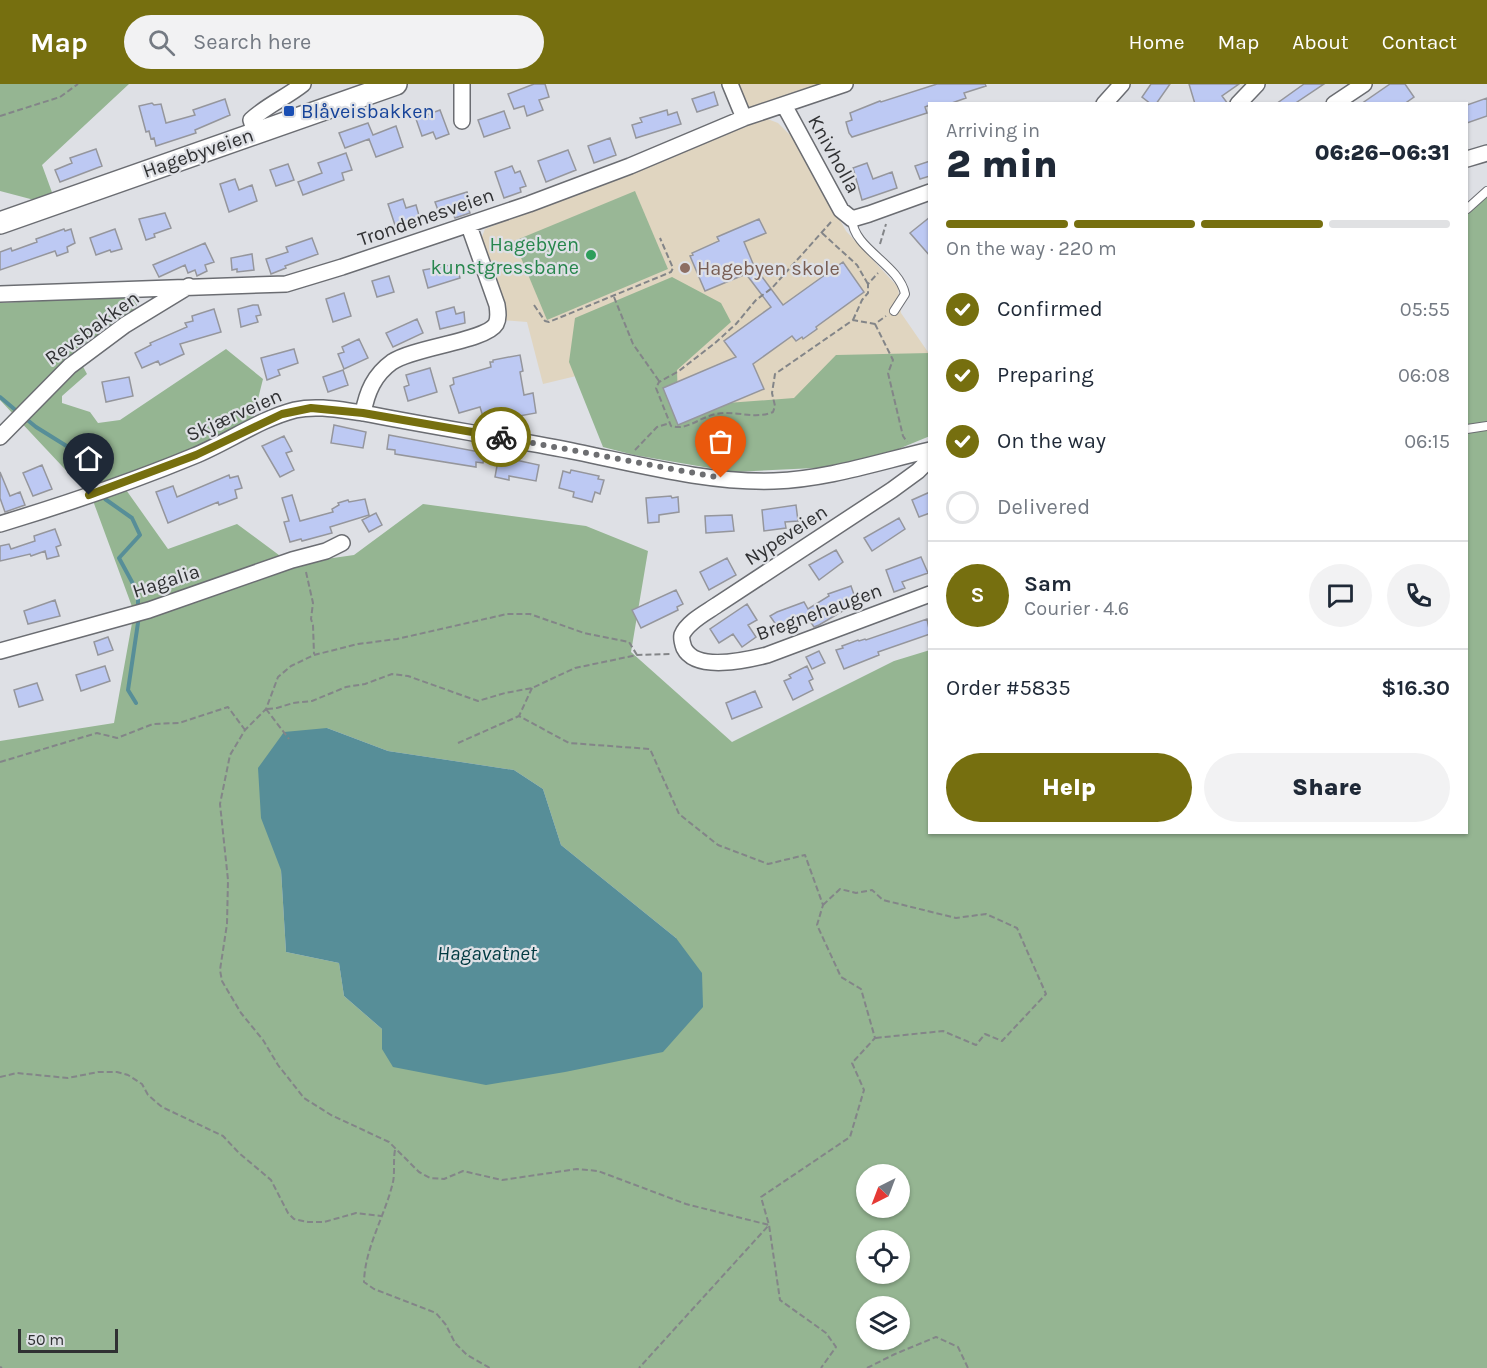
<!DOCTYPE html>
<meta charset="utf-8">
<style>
body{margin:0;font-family:Karla,sans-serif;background:#f2f2f3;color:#1f2937;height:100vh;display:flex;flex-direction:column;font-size:22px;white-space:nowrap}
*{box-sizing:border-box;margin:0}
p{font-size:20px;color:#747a83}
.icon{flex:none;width:33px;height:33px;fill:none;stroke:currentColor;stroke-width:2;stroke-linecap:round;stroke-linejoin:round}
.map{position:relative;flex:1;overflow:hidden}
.drawer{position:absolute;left:928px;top:18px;width:540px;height:732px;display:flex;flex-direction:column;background:#fff;border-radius:0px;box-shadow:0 2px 4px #0004}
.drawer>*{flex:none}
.needle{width:39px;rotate:222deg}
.fabs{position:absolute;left:856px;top:1080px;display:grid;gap:12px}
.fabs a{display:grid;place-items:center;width:54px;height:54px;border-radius:50%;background:#fff;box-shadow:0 2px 4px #0004;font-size:30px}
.scale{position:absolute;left:18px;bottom:15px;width:100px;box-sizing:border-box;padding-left:6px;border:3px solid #303133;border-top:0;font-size:16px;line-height:21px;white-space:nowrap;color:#303133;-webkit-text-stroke:4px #dee0e5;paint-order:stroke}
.pin{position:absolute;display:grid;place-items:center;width:51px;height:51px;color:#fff;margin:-62px -26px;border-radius:50% 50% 50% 0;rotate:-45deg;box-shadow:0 0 6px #0007}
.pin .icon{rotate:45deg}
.courier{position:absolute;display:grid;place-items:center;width:60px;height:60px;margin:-30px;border:4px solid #766f0f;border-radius:50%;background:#fff;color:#222;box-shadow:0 2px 8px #0007}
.summary em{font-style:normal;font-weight:800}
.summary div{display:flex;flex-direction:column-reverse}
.summary{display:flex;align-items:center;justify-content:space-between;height:102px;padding:0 18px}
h1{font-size:39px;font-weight:800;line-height:45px}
.bar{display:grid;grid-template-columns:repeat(4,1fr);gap:9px 6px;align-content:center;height:72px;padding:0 18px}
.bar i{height:8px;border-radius:4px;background:#e0e1e3}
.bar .on{background:#766f0f}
.bar p{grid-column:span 4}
.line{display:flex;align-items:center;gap:15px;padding:0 18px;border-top:2px solid #e0e1e3}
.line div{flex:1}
.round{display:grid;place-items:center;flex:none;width:63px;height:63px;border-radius:32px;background:#f2f2f3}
ol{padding:0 18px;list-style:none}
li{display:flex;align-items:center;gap:18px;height:66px}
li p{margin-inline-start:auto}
li .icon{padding:6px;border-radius:50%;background:#766f0f;color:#fff;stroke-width:4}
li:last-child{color:#747a83}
li i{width:33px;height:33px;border:3px solid #e0e1e3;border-radius:50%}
.button{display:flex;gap:12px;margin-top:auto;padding:12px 18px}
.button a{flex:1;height:69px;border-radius:36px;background:#766f0f;color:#fff;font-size:24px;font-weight:800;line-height:69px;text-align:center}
.button a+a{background:#f2f2f3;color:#1f2937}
header{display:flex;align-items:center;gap:36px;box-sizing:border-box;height:84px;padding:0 30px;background:#766f0f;color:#fff}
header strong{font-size:28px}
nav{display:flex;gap:33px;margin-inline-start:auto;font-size:21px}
.search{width:420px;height:54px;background:#f2f2f3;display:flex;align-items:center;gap:15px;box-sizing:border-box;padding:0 21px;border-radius:33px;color:#747a83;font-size:22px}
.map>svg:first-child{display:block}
.education{fill:#e0d5c0}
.green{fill:#99b796}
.forest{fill:#95b592;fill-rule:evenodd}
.water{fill:#578e98}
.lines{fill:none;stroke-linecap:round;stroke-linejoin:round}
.stream{stroke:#578e98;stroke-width:4}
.building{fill:#bdc9f3;stroke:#95969c;stroke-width:1.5}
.service-casing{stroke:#6b6d72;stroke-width:10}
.minor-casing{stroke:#6b6d72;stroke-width:18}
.secondary-casing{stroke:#6b6d72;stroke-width:24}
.path{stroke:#838588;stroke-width:2;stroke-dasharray:6 3;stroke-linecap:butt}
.service{stroke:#fff;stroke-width:8}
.minor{stroke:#fff;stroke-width:15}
.secondary{stroke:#fff;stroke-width:21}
.done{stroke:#6d6e71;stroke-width:6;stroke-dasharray:0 10.8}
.route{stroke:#766f0f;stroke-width:8}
.transit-dot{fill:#1a4fb4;stroke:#dee0e5;stroke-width:2}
.leisure-dot{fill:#2e9e5b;stroke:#dee0e5;stroke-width:2}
.education-dot{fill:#8d6e63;stroke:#dee0e5;stroke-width:2}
.labels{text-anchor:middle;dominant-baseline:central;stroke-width:4.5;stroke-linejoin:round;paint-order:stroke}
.transit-label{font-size:20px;fill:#164399;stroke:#dee0e5;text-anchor:start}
.street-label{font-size:20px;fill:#303133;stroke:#dee0e5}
.leisure-label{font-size:20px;fill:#27864d;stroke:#dee0e5;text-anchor:end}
.education-label{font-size:20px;fill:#785e54;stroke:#dee0e5;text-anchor:start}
.water-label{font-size:21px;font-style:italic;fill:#023a42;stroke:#dee0e5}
</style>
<header>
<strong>Map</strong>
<div class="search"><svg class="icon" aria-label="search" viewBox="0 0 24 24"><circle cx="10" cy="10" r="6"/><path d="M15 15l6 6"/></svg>Search here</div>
<nav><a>Home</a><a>Map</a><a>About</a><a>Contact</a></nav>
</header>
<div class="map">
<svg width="1487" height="1284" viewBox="0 0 1487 1284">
<rect width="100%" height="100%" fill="#dee0e5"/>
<!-- education -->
<path class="education" d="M738 0H825L751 24 745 18Z
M765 34 778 39 798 59 846 147 898 203 901 229 930 271 775 347 597 287 543 300 527 238 502 236 480 158 485 145Z"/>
<!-- green -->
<path class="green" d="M635 107 668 185 547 236 514 157Z"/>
<!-- forest -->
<path class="forest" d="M0 0H129L42 81 57 122 0 107Z
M1487 108V1284H0V657L114 639 134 528 92 414 0 316V219L134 212 137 221 129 232 74 266 87 290 62 312V319L90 328 98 339 120 336 226 265 263 295 249 351 124 403 168 465 237 440 291 480 354 471 423 420 586 442 648 467 631 568 732 658 894 577 930 566V748H1467V129ZM327 644 388 667 514 686 543 705 561 761 676 854 382 965V945L344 912 339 879 286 868 281 786ZM867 1090H900V1124H867ZM867 1156H900V1190H867ZM867 1222H900V1256H867Z
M672 193 721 219 731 238 677 286 678 315 700 321 794 314 836 271 930 269V352L857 382 733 388 634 371 603 363 569 278 575 234Z"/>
<!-- water -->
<path class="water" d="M327 644 388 667 514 686 543 705 561 761 676 854 702 889 703 923 663 968 565 988 486 1001 393 983 382 965V945L344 912 339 879 286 868 281 786 261 734 258 684 284 648Z"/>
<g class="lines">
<!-- stream -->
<path class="stream" d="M0 313 19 329
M25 334 36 343 81 371 97 395 101 405
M103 412 105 415 132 434 140 451 119 474 138 509V525
M136 619 128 606 139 532"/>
</g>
<!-- building -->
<path class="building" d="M534 0H545L549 13 539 16 543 26 527 32 524 22 514 25 508 10Z
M937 0H985L986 2 964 9 966 14 949 20H930V21L925 23 927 29 852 53 849 49 846 38 852 36 850 29 880 17 881 18Z
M1151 0H1170L1156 20H1151L1142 13Z
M1189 0H1239L1222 12 1228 20H1195Z
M1304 0H1324L1294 20H1276Z
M1390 0H1405L1414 13 1404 20H1361Z
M714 8 718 21 697 28 692 15Z
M1487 14V32L1467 39V21Z
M225 15 230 31 195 46 196 49 156 62 154 54 151 55 149 47 146 48 139 22 152 19 154 21 161 20 166 39 195 31 193 26Z
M440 26 449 50 436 55 433 48 422 52 416 35Z
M667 26 668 31 677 28 681 40 636 54 632 41 642 38 640 34Z
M504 27 510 44 484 53 478 36Z
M368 39 373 51 396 42 403 63 376 73 369 55 345 64 339 49Z
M610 54 616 71 594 79 588 62Z
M96 65 102 82 60 98 55 86 72 79 70 74Z
M568 66 576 86 546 98 538 77Z
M346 69 352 86 342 89 344 96 303 111 298 98 322 89 318 79Z
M930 77V92L920 95 915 82Z
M867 79 873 95 892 88 897 104 862 116 853 84Z
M288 80 294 96 276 102 270 86Z
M512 82 515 89 520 87 526 102 520 104 521 108 504 114 495 88Z
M235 95 239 106 252 101 257 117 229 128 220 100Z
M467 108 472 125 469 126 470 129 455 134 450 125 439 129 435 118Z
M403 115 406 124 416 121 420 135 396 144 388 120Z
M165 129 171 144 154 150 155 153 146 156 139 135Z
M930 133V172L910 149Z
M759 135 766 149 744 158 754 182 783 221 843 178 864 208 816 243 817 245 803 255 802 253 796 257 792 252 753 280 764 305 678 341 663 304 736 273 724 257 771 223 746 190 705 207 690 172 693 171 692 169 719 157 717 153Z
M64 145 65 147 71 145 75 159 67 163 68 168 57 172 55 167 0 186V168L11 164 12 167 37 158 36 155Z
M115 145 122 165 111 168 110 166 96 171 90 154Z
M312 154 318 170 285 182 286 184 271 190 266 175 288 168 286 163Z
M205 159 214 178 205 181 207 187 197 192 195 186 188 189 185 181 159 193 153 181Z
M252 170 254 186 237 188V185L232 186 231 174Z
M456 180 460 194 428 204 423 186Z
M389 192 394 208 377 213 372 197Z
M344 209 351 232 333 238 326 215Z
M253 221H258L261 231 256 232 258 238 241 243 238 225Z
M454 223 456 230 464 228 465 239 440 245 436 228Z
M214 225 221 248 180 260 184 270 160 281 158 277 142 284 135 269 151 261 150 259 187 243 185 239 193 237 192 232Z
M417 235 423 249 393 263 386 249Z
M359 255 368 274 344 285 338 270 344 268 342 263Z
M294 265 298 279 278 286 280 291 267 296 261 274Z
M520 271 523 287 520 288 524 311 533 309 536 329 508 334 507 330 484 336 480 323 459 329 450 302 454 300 453 294 491 283 490 278H493V276Z
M430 284 437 308 408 317 404 303 409 301 406 291Z
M343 286 348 301 328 308 323 293Z
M129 293 133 312 106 318 102 298Z
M334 341 366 348 363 364 331 359Z
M389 351 485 369 483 379 476 378V383L395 370V366L387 365Z
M284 352 292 367 286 369 294 386 280 393 262 362Z
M511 375 539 381 536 397 509 392V396L495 393 498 376 511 378Z
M42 381 52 405 33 412 23 389Z
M571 386 599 392 598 395 604 396 600 410 595 408 592 418 573 413 574 408 559 404 563 387 570 389Z
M0 388 10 412 20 408 25 421 5 428 0 414Z
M229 391 230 394 238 392 242 404 235 406 237 414 219 421 218 418 168 439 156 408 173 402 177 413Z
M930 408V429L919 433 912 416Z
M292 411 300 437 333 428 332 425 339 421 338 419 348 416 349 418 365 415 369 431 330 443 332 449 302 457 301 455 290 458 284 438 289 437 282 414Z
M671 412 672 414 678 413 679 428 659 431V438L648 439 646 414Z
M796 421 798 437 785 438 786 444 764 447 762 426Z
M376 429 382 441 369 448 362 436Z
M732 431 734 447 706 449 705 432Z
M899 434 905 445 872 467 864 454Z
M55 445 61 461 56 463 59 472 47 475 45 467 31 472 30 470 0 477V462L9 460 11 465 35 457 34 452Z
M836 466 843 478 819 496 809 481Z
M921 473 928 489 902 498 905 504 894 508 886 486Z
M727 474 736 491 709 506 700 488Z
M851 502 858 522 846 526V525L819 541 814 543 806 531 781 548 770 532 777 528 804 518 808 525 829 512 828 510Z
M676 506 683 520 677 523 678 526 641 544 632 526Z
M55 516 60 532 28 540 24 527Z
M747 520 757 536 748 541 756 553 742 563 733 550 719 559 710 545Z
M927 535 930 550 878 568 879 571 844 585 836 566 843 564 842 562 858 556 859 557 865 555 866 556Z
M108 553 113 566 98 571 94 558Z
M819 567 825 579 812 585 806 573Z
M105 582 110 597 81 607 76 591Z
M807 582 813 595 809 597 813 606 793 616 784 597 791 594 789 591Z
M37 599 43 616 19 623 14 606Z
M755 607 762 623 732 635 726 619Z"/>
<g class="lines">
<defs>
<path id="service" d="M1467 125 1487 107
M852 135C853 165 899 180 905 210L894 227
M1467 345 1487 342"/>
<path id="minor" d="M730 0 744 34
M1104 20 1122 0
M1238 20 1257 0
M1334 20 1364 0
M784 21 841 126 852 135 869 130 930 108
M462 37V0
M255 49 251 36C267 21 287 13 303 0
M1467 75 1487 69
M0 210 286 200 342 183 529 120 630 82 744 34 845 0
M363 329C434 343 506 354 577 368 641 381 709 399 774 397 828 395 878 378 930 366
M0 353 70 282 125 241 189 202
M930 375 918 387 892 406 717 521C707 528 687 538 682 551 681 555 683 561 684 564 696 588 747 576 767 571L930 510
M0 440C66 420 131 398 194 372 228 358 260 335 295 326 317 321 340 326 363 329 367 308 374 291 392 278 414 263 486 257 496 240 499 234 498 228 497 221L469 142
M0 567 149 526 292 476 326 467 342 459"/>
<path id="secondary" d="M0 139 396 0"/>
</defs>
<!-- service casing -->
<use href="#service" class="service-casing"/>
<!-- minor casing -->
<use href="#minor" class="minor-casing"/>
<!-- secondary casing -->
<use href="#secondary" class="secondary-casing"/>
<!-- path -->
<path class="path" d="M0 32 60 13 78 0
M831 138 772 204 756 216 736 240 715 259 679 287 659 298 656 304 671 342C687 347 700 333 716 330 736 326 754 336 773 328L775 322 772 309 775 290 853 236 875 240 886 232
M822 149 857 181 868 200
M880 160 886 140
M614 213 633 260 659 297
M534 221 545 237 549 238 671 188 673 184 660 154
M853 236 862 216 868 209V200L878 189
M875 240 893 276 888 289 903 352 907 358
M635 366 657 343 670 339
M306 488 313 519 311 535 313 541 314 570
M637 571 629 558 584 549 530 530H507L397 555 358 560 314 571 291 582 278 593 266 625 245 646 230 671 220 720 228 796 227 840 220 886 222 897 241 929 263 956 278 981 304 1014 331 1031 389 1058 419 1088 430 1094 444 1095 463 1087 502 1096 577 1085 598 1087 686 1120 769 1141 639 1284
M532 604 519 632 569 659 650 665 679 730 718 761 768 780 805 771 823 821 817 841 841 893 861 905 875 954 852 979 864 1006 850 1053 761 1113 769 1141 780 1216 826 1249 836 1263 821 1284
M266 625 289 655
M267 625 277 624 293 619 312 617 346 603 365 600 392 590 408 592 478 617 505 609 532 604 575 584 637 571 672 570
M458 659 519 632
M0 678 97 649 117 654 153 640 179 639 228 623 245 646
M823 821 840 805 856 809 872 806 883 816 956 834 986 830 1017 844 1046 910 1002 957 985 950 976 961 943 947 875 954
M0 993 17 989 68 994 98 988H117L128 991 142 1000 148 1011 162 1023 223 1052 239 1069 271 1096 288 1129 294 1135 308 1138H324L356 1129 381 1132
M395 1066C393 1077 395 1089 393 1098 385 1132 365 1163 364 1198L374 1205 436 1229 446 1241 455 1259 467 1271 490 1284
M0 1283 2 1284
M867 1284 895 1270 936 1253 958 1263 968 1284"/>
<!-- service -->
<use href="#service" class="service"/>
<!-- minor -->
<use href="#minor" class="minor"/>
<!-- secondary -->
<use href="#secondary" class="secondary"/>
</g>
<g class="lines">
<!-- done -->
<path class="done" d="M501 353 721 394"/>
<!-- route -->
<path class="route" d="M89 411 196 371 282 330 311 324 363 329 501 353"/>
</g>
<!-- markers -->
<rect class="transit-dot" x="283" y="21" width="12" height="12" rx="3"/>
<circle class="leisure-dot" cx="591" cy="171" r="6"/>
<circle class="education-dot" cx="685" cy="184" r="6"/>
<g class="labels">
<!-- transit labels -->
<g class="transit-label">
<text x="301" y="27">Blåveisbakken</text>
</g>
<!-- street labels -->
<g class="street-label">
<text transform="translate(198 69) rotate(-19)">Hagebyveien</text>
<text transform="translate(834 70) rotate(61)">Knivholla</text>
<text transform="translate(426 133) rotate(-19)">Trondenesveien</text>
<text transform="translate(92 244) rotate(-36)">Revsbakken</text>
<text transform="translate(234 331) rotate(-24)">Skjærveien</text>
<text transform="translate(786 451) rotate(-33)">Nypeveien</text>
<text transform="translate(166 497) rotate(-18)">Hagalia</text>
<text transform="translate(819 528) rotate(-20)">Bregnehaugen</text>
</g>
<!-- leisure labels -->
<g class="leisure-label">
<text x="579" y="160">Hagebyen<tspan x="579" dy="23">kunstgressbane</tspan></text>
</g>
<!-- education labels -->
<g class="education-label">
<text x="697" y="184">Hagebyen skole</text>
</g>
<!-- water labels -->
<g class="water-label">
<text x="487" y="869">Hagavatnet</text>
</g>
</g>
</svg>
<div class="fabs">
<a><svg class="needle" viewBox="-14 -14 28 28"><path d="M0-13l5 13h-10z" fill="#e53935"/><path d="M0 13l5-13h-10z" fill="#747a83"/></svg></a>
<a><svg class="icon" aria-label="locate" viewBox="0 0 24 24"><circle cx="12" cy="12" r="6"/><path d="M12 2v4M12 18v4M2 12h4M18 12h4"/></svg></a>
<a><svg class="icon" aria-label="layers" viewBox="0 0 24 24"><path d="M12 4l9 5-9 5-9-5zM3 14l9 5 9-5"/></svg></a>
</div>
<div class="scale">50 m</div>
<div class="pin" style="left:721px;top:394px;background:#ea580c"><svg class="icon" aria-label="bag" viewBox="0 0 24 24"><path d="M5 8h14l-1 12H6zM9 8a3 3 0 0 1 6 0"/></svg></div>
<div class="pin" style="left:89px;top:411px;background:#1f2937"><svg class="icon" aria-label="home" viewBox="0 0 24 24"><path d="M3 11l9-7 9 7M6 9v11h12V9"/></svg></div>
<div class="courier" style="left:501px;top:353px"><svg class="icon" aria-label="bike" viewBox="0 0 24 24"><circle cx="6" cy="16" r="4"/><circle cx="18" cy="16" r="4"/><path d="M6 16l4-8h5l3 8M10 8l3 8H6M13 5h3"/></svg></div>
<section class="drawer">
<div class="summary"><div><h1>2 min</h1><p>Arriving in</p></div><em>06:26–06:31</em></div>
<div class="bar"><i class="on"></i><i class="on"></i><i class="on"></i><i></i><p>On the way · 220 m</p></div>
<ol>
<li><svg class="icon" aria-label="check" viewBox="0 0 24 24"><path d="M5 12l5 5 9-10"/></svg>Confirmed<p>05:55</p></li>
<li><svg class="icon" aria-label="check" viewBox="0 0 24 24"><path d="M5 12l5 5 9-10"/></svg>Preparing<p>06:08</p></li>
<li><svg class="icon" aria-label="check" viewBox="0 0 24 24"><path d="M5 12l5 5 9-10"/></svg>On the way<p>06:15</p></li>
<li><i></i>Delivered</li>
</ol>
<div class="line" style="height:108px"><b class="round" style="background:#766f0f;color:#fff">S</b><div><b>Sam</b><p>Courier · 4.6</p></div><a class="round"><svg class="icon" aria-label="chat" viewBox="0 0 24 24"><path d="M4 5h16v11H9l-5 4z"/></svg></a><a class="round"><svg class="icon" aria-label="phone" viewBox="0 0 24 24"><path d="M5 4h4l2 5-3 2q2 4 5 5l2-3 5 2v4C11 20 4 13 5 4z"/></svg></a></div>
<div class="line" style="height:78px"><div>Order #5835</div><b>$16.30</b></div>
<div class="button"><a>Help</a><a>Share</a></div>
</section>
</div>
